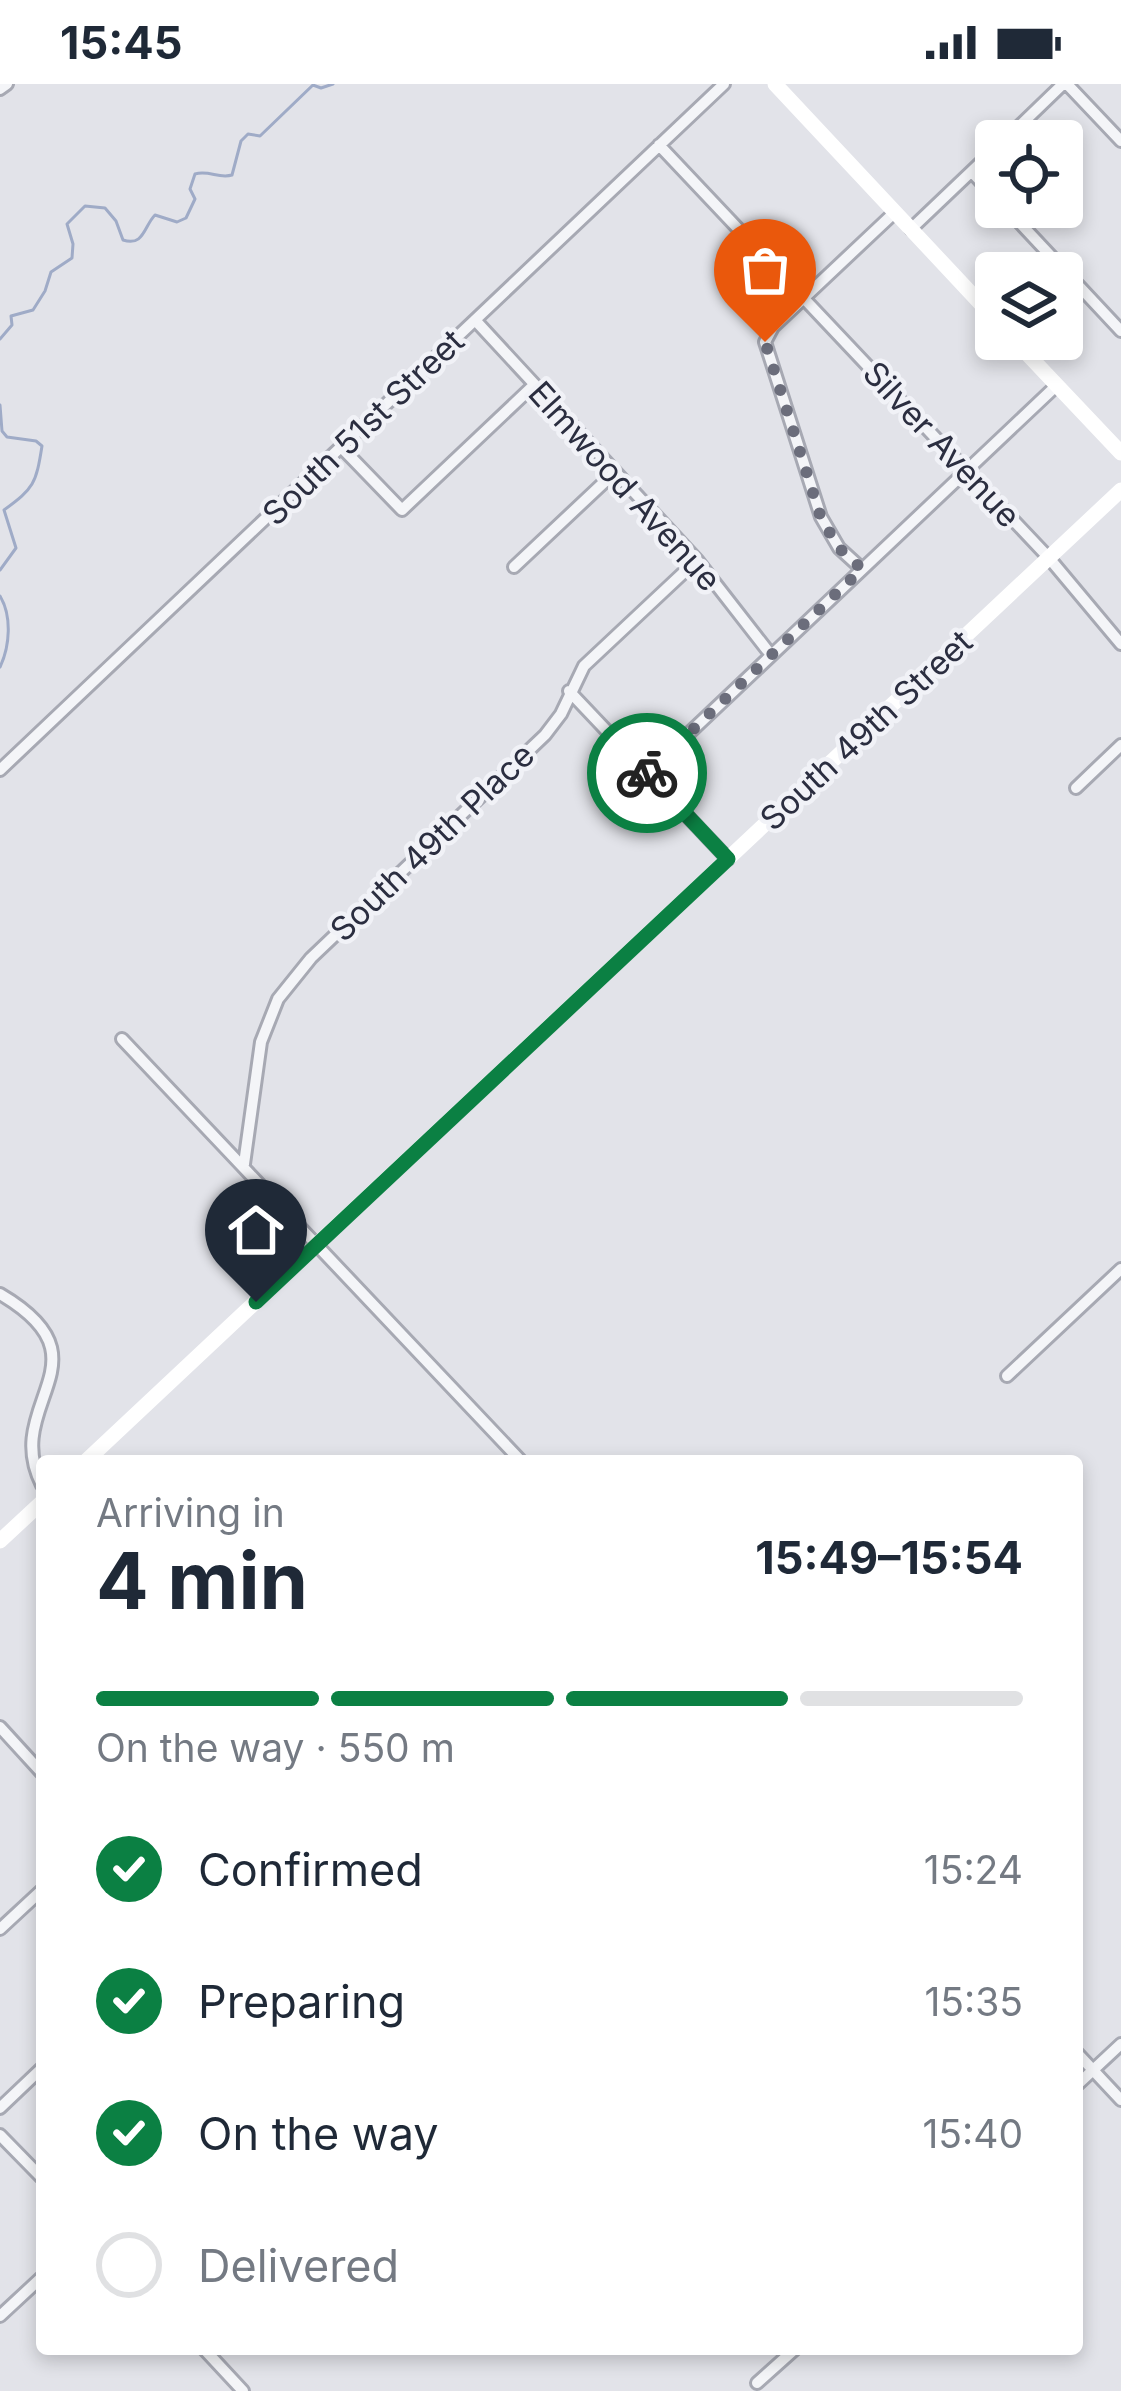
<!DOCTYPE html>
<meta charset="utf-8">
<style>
body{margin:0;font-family:Inter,sans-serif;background:#f2f2f3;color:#1f2937;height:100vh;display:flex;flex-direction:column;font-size:45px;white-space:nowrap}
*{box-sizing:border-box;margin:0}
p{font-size:39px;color:#747a83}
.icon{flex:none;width:66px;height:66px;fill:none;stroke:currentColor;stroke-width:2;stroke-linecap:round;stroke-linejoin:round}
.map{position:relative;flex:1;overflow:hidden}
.panel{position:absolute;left:36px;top:1371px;width:1047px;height:900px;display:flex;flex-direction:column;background:#fff;border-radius:12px;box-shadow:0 6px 18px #0003}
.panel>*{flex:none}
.buttons{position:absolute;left:975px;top:36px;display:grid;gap:24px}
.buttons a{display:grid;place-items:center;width:108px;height:108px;border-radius:12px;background:#fff;box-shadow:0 6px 18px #0003;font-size:60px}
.pin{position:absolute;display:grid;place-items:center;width:102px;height:102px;color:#fff;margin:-123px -51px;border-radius:50% 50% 50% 0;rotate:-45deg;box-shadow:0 0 12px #0007}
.pin .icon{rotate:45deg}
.courier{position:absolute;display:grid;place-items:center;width:120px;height:120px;margin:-60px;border:9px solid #0b8043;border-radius:50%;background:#fff;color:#222;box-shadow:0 3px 15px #0007}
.headline em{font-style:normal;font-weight:700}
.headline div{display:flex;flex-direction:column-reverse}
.headline{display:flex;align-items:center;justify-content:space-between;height:204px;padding:0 60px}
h1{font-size:78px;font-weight:700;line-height:90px}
.bar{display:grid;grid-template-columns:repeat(4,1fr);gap:18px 12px;align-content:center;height:144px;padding:0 60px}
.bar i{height:15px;border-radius:9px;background:#e0e1e3}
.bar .on{background:#0b8043}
.bar p{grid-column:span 4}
ol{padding:0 60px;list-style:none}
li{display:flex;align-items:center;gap:36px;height:132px}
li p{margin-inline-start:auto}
li .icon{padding:12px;border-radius:50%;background:#0b8043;color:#fff;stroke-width:4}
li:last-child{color:#747a83}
li i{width:66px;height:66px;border:6px solid #e0e1e3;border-radius:50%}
.status{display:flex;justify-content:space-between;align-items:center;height:84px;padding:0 60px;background:#fff;direction:ltr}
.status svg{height:33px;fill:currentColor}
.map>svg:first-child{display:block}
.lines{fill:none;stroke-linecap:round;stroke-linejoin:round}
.stream{stroke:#9fabc7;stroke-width:3}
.street-casing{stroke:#a7a9b3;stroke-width:16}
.street{stroke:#f4f5f8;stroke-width:10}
.secondary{stroke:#fff;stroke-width:15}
.done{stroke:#6b6d7b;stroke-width:12;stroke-dasharray:0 21.6}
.route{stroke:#0b8043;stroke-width:15}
.labels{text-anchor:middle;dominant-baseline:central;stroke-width:9;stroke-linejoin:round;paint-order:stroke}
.street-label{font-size:33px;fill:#2b2e40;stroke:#f1f2f7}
</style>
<div class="status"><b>15:45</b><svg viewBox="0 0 49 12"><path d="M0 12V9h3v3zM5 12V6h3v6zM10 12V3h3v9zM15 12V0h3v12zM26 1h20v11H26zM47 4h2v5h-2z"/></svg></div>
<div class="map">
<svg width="1121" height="2307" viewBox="0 0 1121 2307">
<rect width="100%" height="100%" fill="#e2e3e9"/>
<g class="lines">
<!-- stream -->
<path class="stream" d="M0 255 12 241 11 232 33 226 45 207 51 188 72 174 73 160 67 140 85 122 105 124 116 137 123 156C144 163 144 142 155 131L177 138 186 134 195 115 190 105 195 90C209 86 219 95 232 91L241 57 248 50 260 52 313 1 321 4 333 0
M0 321 2 347 7 353 36 357 42 362C36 400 34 404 4 426L16 464 0 486
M0 512C12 532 10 562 0 583"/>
<defs>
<path id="street" d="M1067 0 1121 57
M0 5 7 0
M1004 57 1063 0
M659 61 1049 474 1121 560
M972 88 996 114
M1005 123 1121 247
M911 145 996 64
M475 236 697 476 771 571
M342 364 402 426 533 302
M514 483 615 388
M862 485 839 464 821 433 765 258 773 243 894 129
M569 607 728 775
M0 686 724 0
M647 689 1056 302
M1076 704 1121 661
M122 955 521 1377
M244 1080 261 958 278 915 311 874 545 651 561 630 584 582 697 476
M0 1210C114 1277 0 1319 42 1401
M1007 1292 1121 1185
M0 1643 42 1689
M0 1845 42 1806
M1077 1969 1121 2016
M1077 2001 1121 1960
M0 2024 42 1984
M0 2051 42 2094
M0 2232 42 2193
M204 2265 243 2307
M757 2299 795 2265"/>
</defs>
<!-- street casing -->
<use href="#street" class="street-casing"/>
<!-- street -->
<use href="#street" class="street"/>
<!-- secondary -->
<path class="secondary" d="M775 0 996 236
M1013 255 1121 369
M86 1377 1121 406
M0 1457 42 1418"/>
</g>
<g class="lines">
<!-- done -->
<path class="done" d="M647 689 862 485 839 464 821 434 765 258"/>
<!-- route -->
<path class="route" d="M256 1218 728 775 647 689"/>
</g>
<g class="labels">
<!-- street labels -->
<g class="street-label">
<text transform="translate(363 343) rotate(-44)">South 51st Street</text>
<text transform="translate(942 360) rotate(47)">Silver Avenue</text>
<text transform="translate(625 402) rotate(48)">Elmwood Avenue</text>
<text transform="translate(866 646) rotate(-43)">South 49th Street</text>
<text transform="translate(432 758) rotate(-44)">South 49th Place</text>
</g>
</g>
</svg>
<div class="buttons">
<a><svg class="icon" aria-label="locate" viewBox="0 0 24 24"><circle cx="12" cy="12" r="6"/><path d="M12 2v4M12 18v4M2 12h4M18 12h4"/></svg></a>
<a><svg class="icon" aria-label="layers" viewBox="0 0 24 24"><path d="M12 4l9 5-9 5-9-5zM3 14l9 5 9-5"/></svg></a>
</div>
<div class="pin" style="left:765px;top:258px;background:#ea580c"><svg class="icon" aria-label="bag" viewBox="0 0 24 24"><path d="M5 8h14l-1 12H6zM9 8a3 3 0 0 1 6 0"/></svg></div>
<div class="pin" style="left:256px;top:1218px;background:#1f2937"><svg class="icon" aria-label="home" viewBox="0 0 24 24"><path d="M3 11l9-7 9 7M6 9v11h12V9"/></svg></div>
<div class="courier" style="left:647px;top:689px"><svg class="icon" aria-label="bike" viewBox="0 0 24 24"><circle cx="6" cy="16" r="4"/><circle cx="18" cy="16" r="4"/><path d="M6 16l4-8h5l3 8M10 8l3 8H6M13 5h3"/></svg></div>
<section class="panel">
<div class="headline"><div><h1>4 min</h1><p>Arriving in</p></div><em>15:49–15:54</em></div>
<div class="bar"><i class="on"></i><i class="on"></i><i class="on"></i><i></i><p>On the way · 550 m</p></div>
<ol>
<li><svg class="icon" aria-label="check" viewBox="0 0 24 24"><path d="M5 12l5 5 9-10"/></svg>Confirmed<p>15:24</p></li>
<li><svg class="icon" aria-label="check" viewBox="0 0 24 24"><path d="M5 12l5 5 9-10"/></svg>Preparing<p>15:35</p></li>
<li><svg class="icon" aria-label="check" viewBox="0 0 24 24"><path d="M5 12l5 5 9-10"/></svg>On the way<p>15:40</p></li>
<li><i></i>Delivered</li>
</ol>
</section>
</div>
